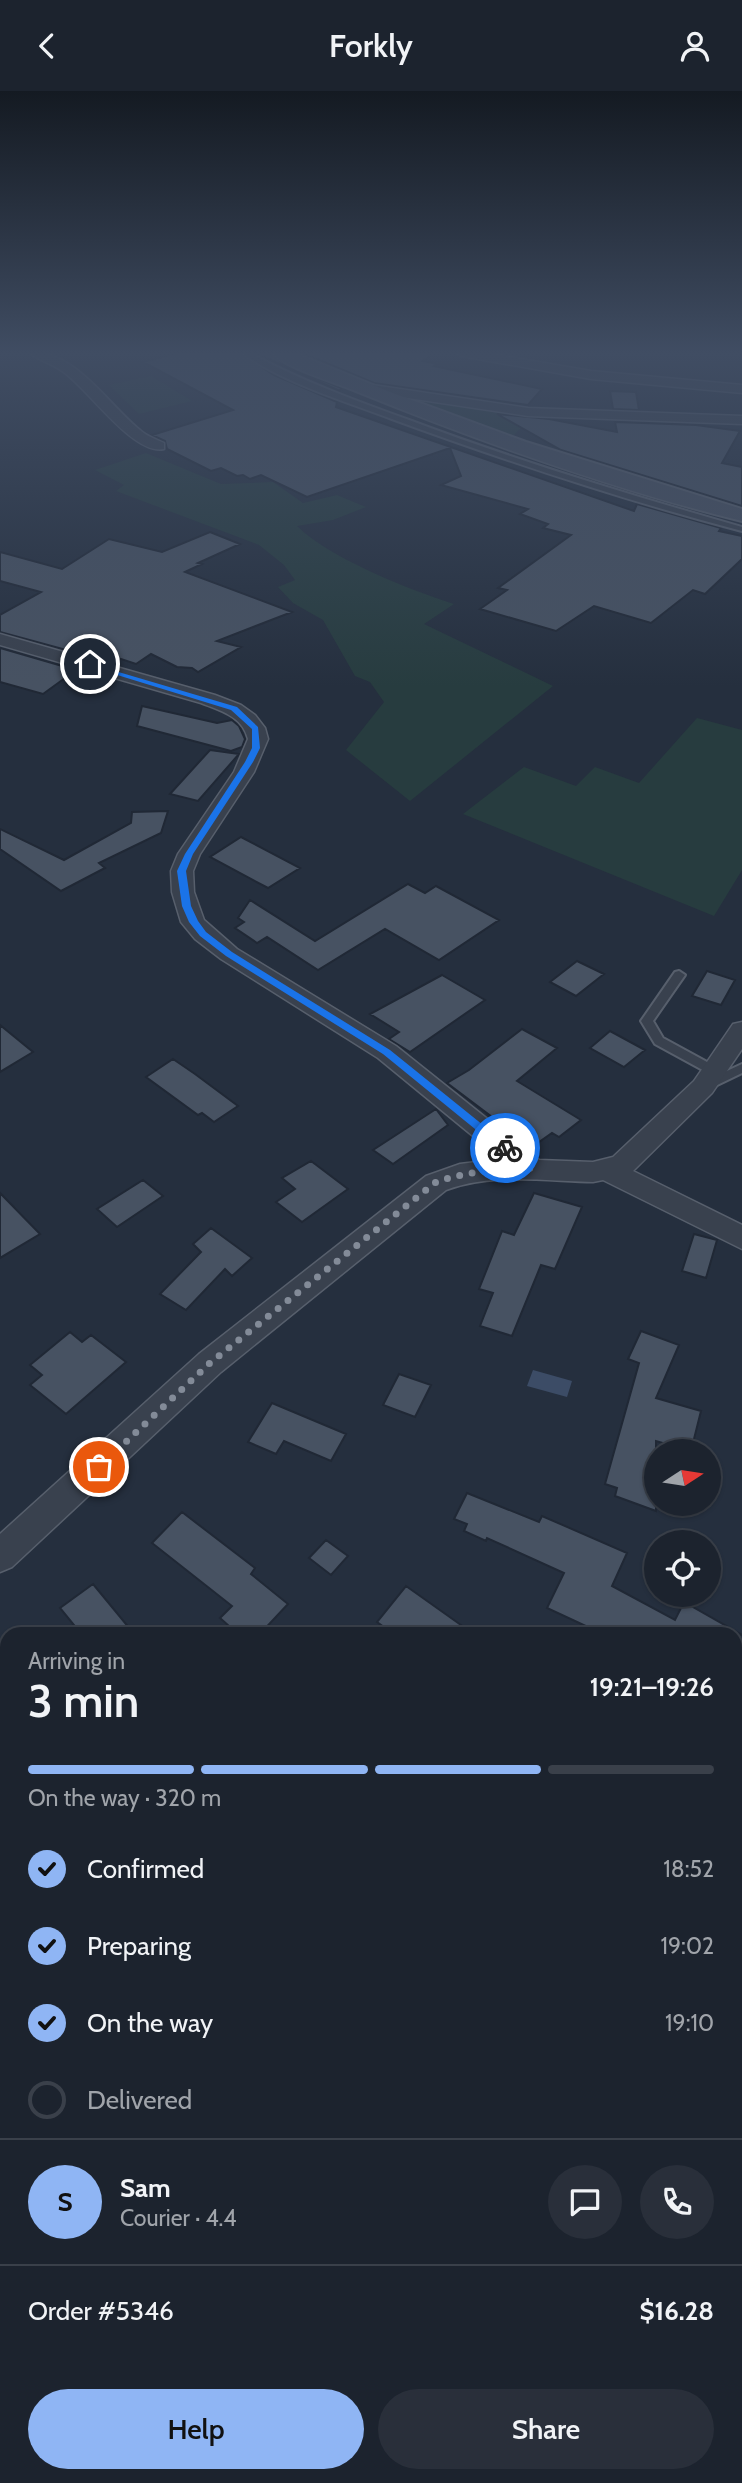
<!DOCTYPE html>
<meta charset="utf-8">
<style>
body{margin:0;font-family:Cabin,sans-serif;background:#292f3a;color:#f1f3f6;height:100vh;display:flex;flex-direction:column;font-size:26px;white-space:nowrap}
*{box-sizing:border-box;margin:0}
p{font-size:23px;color:#a0a4aa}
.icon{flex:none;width:38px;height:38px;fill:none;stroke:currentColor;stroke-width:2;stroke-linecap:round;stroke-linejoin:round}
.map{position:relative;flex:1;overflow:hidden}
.details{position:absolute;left:0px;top:1536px;width:742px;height:856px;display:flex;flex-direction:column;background:#1c232e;border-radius:21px 21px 0 0;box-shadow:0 2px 5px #0004,0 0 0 2px #3a404a}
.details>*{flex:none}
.needle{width:46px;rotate:78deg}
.buttons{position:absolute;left:644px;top:1348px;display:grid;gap:14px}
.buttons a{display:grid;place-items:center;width:77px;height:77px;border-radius:50%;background:#1c232e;box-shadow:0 2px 5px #0004,0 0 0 2px #3a404a;font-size:35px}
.pin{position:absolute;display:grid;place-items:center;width:60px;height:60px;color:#fff;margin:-30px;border:4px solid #fff;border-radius:50%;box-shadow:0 2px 7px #0007}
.courier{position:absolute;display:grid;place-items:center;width:70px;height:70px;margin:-35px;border:5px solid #1a73e8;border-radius:50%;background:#fff;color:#222;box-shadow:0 2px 9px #0007}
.overview em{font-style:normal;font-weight:600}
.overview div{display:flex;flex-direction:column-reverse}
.overview{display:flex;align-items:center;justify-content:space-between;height:119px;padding:0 28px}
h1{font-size:46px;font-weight:600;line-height:52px}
.bar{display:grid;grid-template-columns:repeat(4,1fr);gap:10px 7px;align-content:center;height:84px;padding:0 28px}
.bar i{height:9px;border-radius:5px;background:#3a404a}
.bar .current{background:#8fb5f4}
.bar p{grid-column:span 4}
.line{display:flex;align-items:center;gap:18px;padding:0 28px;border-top:2px solid #3a404a}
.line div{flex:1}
.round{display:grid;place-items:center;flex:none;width:74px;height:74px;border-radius:37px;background:#292f3a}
ol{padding:0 28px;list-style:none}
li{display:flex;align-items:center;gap:21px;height:77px}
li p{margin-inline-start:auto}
li .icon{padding:7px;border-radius:50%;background:#8fb5f4;color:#111;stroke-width:4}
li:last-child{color:#a0a4aa}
li i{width:38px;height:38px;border:4px solid #3a404a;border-radius:50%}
.cta{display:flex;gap:14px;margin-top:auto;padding:14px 28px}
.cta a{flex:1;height:80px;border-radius:42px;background:#8fb5f4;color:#111;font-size:28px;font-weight:600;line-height:80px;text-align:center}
.cta a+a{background:#292f3a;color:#f1f3f6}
header{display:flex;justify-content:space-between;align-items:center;height:91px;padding:0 28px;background:#1c232e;font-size:32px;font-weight:600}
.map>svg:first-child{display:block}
.green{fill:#273c3f}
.water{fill:#3c4c66}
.building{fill:#475262;stroke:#202835;stroke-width:2}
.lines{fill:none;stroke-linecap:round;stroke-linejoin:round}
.lane-casing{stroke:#575f6c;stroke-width:4}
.street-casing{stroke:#575f6c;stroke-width:3}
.secondary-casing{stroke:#575f6c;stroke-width:4}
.lane{fill:#39414e;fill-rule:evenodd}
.street{fill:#39414e;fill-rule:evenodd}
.secondary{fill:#475060;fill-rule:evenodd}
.route{fill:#1a73e8}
.done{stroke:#838b98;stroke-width:7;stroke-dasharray:0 12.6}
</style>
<header><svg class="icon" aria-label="back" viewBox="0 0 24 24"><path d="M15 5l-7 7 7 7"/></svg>Forkly<svg class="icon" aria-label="person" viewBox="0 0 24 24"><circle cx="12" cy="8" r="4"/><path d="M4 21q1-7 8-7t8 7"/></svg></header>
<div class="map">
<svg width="742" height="2392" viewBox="0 0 742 2392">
<rect width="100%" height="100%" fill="#252f3e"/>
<!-- green -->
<path class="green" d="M151 285 192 310 139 323 109 294Z
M384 300 533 325 511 347Z
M146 362 221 393 273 391 303 412 337 404 366 416 333 429 297 435C331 468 408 498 454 513L424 533 553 595 410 710 346 659 384 611 370 591 355 585 323 529 293 512 278 496 295 489 284 474 259 454 116 400 124 394 95 379Z
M697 627 742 639V779L714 825 463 723 524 676 576 695 595 676 639 692Z"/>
<!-- water -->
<path class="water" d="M533 1279 572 1290 567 1306 527 1295Z"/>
<!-- building -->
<path class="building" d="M181 261H239L274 284 337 311 336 316 634 420 637 413 721 437 719 440 742 445V468L705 503 693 499 651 532 594 515 556 540 480 518 507 499 498 497 571 444 543 437 548 433 520 423 528 418 441 394 461 385 450 357 307 406 261 384 250 388 243 384 237 385 221 377 211 380 167 358 165 350 152 344 233 319 143 271Z
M253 261H269L284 274 341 297 340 300Z
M315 261H435L423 270 438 273 434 275 542 298 528 314 374 292 305 263Z
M610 300 636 301 639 319 613 318Z
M497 323 549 328 617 341 615 331 696 334 740 340 722 372 742 376V415L561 359Z
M210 441 240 453 198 472 202 473 185 481 292 521 217 550 241 556 198 581 192 577 177 576 151 563 136 573 100 561 92 566 0 541V524L41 501 0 490V461L62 478 109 448 162 461Z
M0 557 76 579 43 603 0 591Z
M142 615 217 632 232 629 239 635 245 648 242 656 231 660 137 635Z
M210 659 239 663 198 710 170 703Z
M168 720 161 742 99 772 105 777 61 800 0 758V738L64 769 131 732 132 721Z
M241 746 300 777 268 797 210 766Z
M408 793 425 802 436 795 499 829 439 869 385 838 318 879 267 846 257 852 235 837 244 831 238 827 250 809 315 850Z
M577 870 604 883 576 905 550 891Z
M707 880 735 889 721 914 692 905Z
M442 884 485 909 410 961 389 948 399 941 370 923Z
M0 934 33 961 0 981Z
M522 938 557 957 517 990 581 1029 559 1046 552 1042 532 1056 447 992 469 979Z
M610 940 645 959 624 976 590 957Z
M173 968 195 983 238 1015 214 1031 202 1022 198 1024 146 986Z
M436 1018 448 1034 393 1073 373 1059Z
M311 1070 348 1098 302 1131 276 1111 295 1098 282 1087Z
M143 1089 163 1105 117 1136 97 1118Z
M0 1102 40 1143 0 1167Z
M534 1102 582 1116 555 1178 541 1174 512 1245 480 1235 493 1202 479 1198 502 1140 514 1144Z
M211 1137 252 1167 232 1185 225 1178 186 1219 160 1203 201 1161 193 1153Z
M694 1143 717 1149 706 1187 682 1180Z
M641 1240 679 1254 656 1307 701 1320 691 1360 656 1350V1420L615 1405 617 1397 605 1393 639 1272 628 1268Z
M70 1241 82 1251 91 1244 126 1271 66 1323 30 1294 42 1284 30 1274Z
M399 1283 431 1294 415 1326 383 1314Z
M272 1312 346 1343 331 1370 284 1350 276 1363 248 1351Z
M467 1402 539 1431 542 1425 627 1462 612 1495 675 1529 684 1511 742 1544H605L547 1517 564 1482 487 1447 486 1450 464 1440 467 1433 454 1428Z
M182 1421 255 1477 251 1483 288 1513 259 1544H239L220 1527 232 1515 152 1452Z
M326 1449 348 1465 331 1484 309 1467Z
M93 1493 135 1544H82L60 1517Z
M406 1495 475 1544H395L377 1531Z"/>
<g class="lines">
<defs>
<path id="lane" d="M241 261H248C299 289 354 309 409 329 518 370 630 404 742 436V440C623 409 507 370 392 328 345 310 281 291 241 261Z
M679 880 685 884 653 930 663 947 718 977 720 980 718 983H710L655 953 641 930 675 881Z
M742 973V982L711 997H703L701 994 703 991Z"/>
<path id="street" d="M29 261C75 259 107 312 140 339 146 345 156 348 164 352V358C133 365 87 296 62 280 52 272 38 270 29 261Z
M455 261H481L591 280 742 294V302L591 288 461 265Z
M359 292 528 317 742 325V333L528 325 354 299 352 296Z
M0 543 215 604 241 614 255 624 265 637 268 648 254 681 200 763 193 780 194 801 204 829 237 858 396 955 539 1069 593 1071 613 1066 694 990 733 933 742 931V958L712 1002 633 1080 742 1134V1158L603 1089 593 1091C544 1090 492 1082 446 1099L221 1281 12 1476 0 1481V1443L199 1263 426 1085 460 1073 501 1068 378 967 221 868 195 848 181 831 172 801 171 780 178 763 234 681 248 648C242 625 221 620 201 612L0 554Z
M742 2011V2070L735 2073V2014Z
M561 2385H613L610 2392H558Z"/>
<path id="secondary" d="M271 261H292L390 301 526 351 742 418V430C608 397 476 349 348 297 328 289 284 276 271 261Z"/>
</defs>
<!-- lane casing -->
<use href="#lane" class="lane-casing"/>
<!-- street casing -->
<use href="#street" class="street-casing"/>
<!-- secondary casing -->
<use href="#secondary" class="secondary-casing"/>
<!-- lane -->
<use href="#lane" class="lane"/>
<!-- street -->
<use href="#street" class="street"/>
<!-- secondary -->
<use href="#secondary" class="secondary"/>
</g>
<!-- sky -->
<linearGradient id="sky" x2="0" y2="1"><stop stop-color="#141a22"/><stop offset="0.44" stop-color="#404d63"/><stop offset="1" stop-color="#404d63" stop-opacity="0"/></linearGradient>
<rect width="742" height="596" fill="url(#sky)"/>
<!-- route -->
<path class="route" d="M88 572 237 616 258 636 260 657 253 671 193 763 186 780 191 815 198 830 206 841 232 861 390 959 509 1055V1060H502L383 963 226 865 200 845 189 831 182 815 177 780 185 763 245 671 252 657V638L231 619 88 575Z"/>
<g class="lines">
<!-- done -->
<path class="done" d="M99 1376 210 1272 436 1091C469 1080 498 1078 532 1079L505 1057"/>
</g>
</svg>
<div class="buttons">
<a><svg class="needle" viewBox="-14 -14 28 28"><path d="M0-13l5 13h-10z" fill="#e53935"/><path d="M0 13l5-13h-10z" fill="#a0a4aa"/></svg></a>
<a><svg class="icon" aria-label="locate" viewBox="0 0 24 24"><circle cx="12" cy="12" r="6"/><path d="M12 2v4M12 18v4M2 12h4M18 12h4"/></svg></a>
</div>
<div class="pin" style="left:99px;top:1376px;background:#ea580c"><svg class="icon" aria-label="bag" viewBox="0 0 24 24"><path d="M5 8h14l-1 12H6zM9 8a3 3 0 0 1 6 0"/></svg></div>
<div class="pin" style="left:90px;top:573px;background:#1f2937"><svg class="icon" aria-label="home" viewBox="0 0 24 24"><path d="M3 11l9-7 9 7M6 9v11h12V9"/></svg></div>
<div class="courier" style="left:505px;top:1057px"><svg class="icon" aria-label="bike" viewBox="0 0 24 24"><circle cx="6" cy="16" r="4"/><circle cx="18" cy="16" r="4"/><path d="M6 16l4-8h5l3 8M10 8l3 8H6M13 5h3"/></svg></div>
<section class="details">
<div class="overview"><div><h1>3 min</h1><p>Arriving in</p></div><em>19:21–19:26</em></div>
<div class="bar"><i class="current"></i><i class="current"></i><i class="current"></i><i></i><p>On the way · 320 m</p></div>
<ol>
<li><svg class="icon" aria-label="check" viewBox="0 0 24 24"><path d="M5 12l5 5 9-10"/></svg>Confirmed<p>18:52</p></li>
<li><svg class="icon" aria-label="check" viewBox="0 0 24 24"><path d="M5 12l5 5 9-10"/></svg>Preparing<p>19:02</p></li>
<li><svg class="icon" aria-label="check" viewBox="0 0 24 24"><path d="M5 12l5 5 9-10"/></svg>On the way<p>19:10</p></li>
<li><i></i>Delivered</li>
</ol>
<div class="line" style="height:126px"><b class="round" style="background:#8fb5f4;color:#111">S</b><div><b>Sam</b><p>Courier · 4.4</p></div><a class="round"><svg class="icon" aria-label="chat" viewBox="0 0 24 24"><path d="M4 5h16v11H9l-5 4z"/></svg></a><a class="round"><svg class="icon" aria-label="phone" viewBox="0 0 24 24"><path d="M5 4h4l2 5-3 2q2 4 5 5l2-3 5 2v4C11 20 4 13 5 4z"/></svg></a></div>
<div class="line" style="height:91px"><div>Order #5346</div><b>$16.28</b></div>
<div class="cta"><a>Help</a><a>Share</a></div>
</section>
</div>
